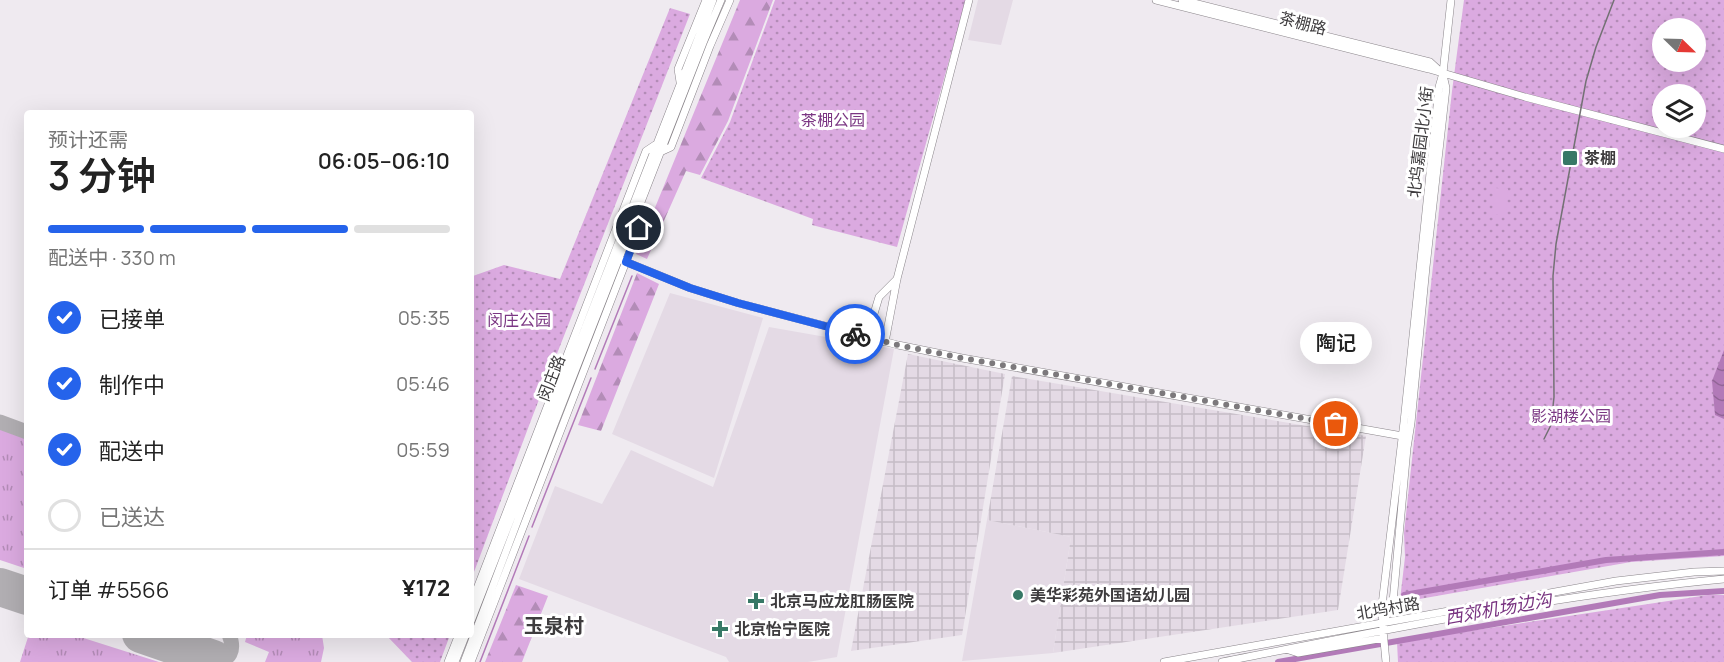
<!DOCTYPE html>
<html lang="zh">
<meta charset="utf-8">
<style>
body{margin:0;font-family:Manrope,"Noto Sans SC",sans-serif;background:#f2f2f2;color:#222;height:100vh;display:flex;flex-direction:column;font-size:22px;white-space:nowrap}
*{box-sizing:border-box;margin:0}
p{font-size:20px;color:#767676}
.icon{flex:none;width:33px;height:33px;fill:none;stroke:currentColor;stroke-width:2;stroke-linecap:round;stroke-linejoin:round}
.map{position:relative;flex:1;overflow:hidden}
.side{position:absolute;left:24px;top:110px;width:450px;height:528px;display:flex;flex-direction:column;background:#fff;border-radius:6px;box-shadow:0 6px 24px #0002}
.side>*{flex:none}
.needle{width:39px;rotate:113deg}
.tools{position:absolute;left:1652px;top:18px;display:grid;gap:12px}
.tools a{display:grid;place-items:center;width:54px;height:54px;border-radius:50%;background:#fff;box-shadow:0 6px 24px #0002;font-size:30px}
.pin{position:absolute;display:grid;place-items:center;width:51px;height:51px;color:#fff;margin:-26px;border:3px solid #fff;border-radius:50%;box-shadow:0 2px 6px #0007}
.courier{position:absolute;display:grid;place-items:center;width:60px;height:60px;margin:-30px;border:4px solid #2563eb;border-radius:50%;background:#fff;color:#222;box-shadow:0 2px 8px #0007}
.bubble{position:absolute;height:42px;border-radius:21px;background:#fff;box-shadow:0 6px 24px #0002;font-size:20px;font-weight:600;line-height:42px;text-align:center}
.head em{font-style:normal;font-weight:600}
.head div{display:flex;flex-direction:column-reverse}
.head{display:flex;align-items:center;justify-content:space-between;height:102px;padding:0 24px}
h1{font-size:39px;font-weight:600;line-height:45px}
.bar{display:grid;grid-template-columns:repeat(4,1fr);gap:9px 6px;align-content:center;height:72px;padding:0 24px}
.bar i{height:8px;border-radius:4px;background:#e0e0e0}
.bar .current{background:#2563eb}
.bar p{grid-column:span 4}
.line{display:flex;align-items:center;gap:15px;padding:0 24px;border-top:2px solid #e0e0e0}
.line div{flex:1}
ol{padding:0 24px;list-style:none}
li{display:flex;align-items:center;gap:18px;height:66px}
li p{margin-inline-start:auto}
li .icon{padding:6px;border-radius:50%;background:#2563eb;color:#fff;stroke-width:4}
li:last-child{color:#767676}
li i{width:33px;height:33px;border:3px solid #e0e0e0;border-radius:50%}
.map>svg:first-child{display:block}
.built{fill:#e4dae5}
.industrial{fill:url(#industrial-grid)}
.grass{fill:url(#grass-tufts)}
.forest{fill:url(#forest-firs)}
.park{fill:url(#park-dots);fill-rule:evenodd}
.garden{fill:#dbaae0}
.water{fill:url(#water-waves)}
.lines{fill:none;stroke-linecap:round;stroke-linejoin:round}
.stream{stroke:#b27ab8;stroke-width:1.5}
.canal{stroke:#b27ab8;stroke-width:6}
.taxiway{stroke:#b1aeb2;stroke-width:15}
.runway{stroke:#b1aeb2;stroke-width:38}
.secondary-casing{stroke:#8a858a;stroke-width:8}
.secondary{stroke:#fff;stroke-width:7}
.tram{stroke:#737174;stroke-width:1.5}
.done{stroke:#7c797c;stroke-width:6;stroke-dasharray:0 10.8}
.route{stroke:#2563eb;stroke-width:8}
.poi-dot{fill:#377866;stroke:#fff;stroke-width:2}
.labels{text-anchor:middle;dominant-baseline:central;stroke-width:6;stroke-linejoin:round;paint-order:stroke}
.street-label{font-size:16px;fill:#3e3c3e;stroke:#fff}
.park-label{font-size:16px;fill:#7b3783;stroke:#fff}
.poi-label{font-size:16px;font-weight:bold;fill:#3e3c3e;stroke:#fff;text-anchor:start}
.water-label{font-size:18px;font-style:italic;fill:#783380;stroke:#fff}
.quarter-label{font-size:20px;font-weight:bold;fill:#3e3c3e;stroke:#fff}
</style>
<div class="map">
<svg width="1724" height="662" viewBox="0 0 1724 662">
<defs>
<pattern id="industrial-grid" width="8" height="8" patternUnits="userSpaceOnUse" patternTransform="scale(1.5)"><rect width="8" height="8" fill="#e4dae5"/><path d="M0 4h8M4 0v8" fill="none" stroke="#c5bcc6"/></pattern>
<pattern id="grass-tufts" width="24" height="20" patternUnits="userSpaceOnUse" patternTransform="scale(1.5)"><rect width="24" height="20" fill="#dbaae0"/><path d="M3 7l-1-3M5 7V3M7 7l1-3M15 17l-1-3M17 17v-4M19 17l1-3" fill="none" stroke="#b38cb7"/></pattern>
<pattern id="forest-firs" width="22" height="20" patternUnits="userSpaceOnUse" patternTransform="scale(1.5)"><rect width="22" height="20" fill="#dbaae0"/><path d="M5 1l3.5 6h-7zM16 11l3.5 6h-7z" fill="#b38cb7"/></pattern>
<pattern id="park-dots" width="8" height="8" patternUnits="userSpaceOnUse" patternTransform="scale(1.5)"><rect width="8" height="8" fill="#dbaae0"/><path d="M2 2h.1M6 6h.1" fill="none" stroke="#b38cb7" stroke-width="1.8" stroke-linecap="round"/></pattern>
<pattern id="water-waves" width="16" height="10" patternUnits="userSpaceOnUse" patternTransform="scale(1.5)"><rect width="16" height="10" fill="#b27ab8"/><path d="M0 5q4-4 8 0t8 0" fill="none" stroke="#926597"/></pattern>
</defs>
<rect width="100%" height="100%" fill="#efeaf0"/>
<!-- built -->
<path class="built" d="M978 0H1013L1001 45 968 40Z
M670 293 763 318 714 478 612 434Z
M769 327 894 349 837 657 808 662H729L726 657 519 579 555 486 602 504 631 450 713 487Z
M987 520 1071 537 1053 653 962 661Z"/>
<!-- industrial -->
<path class="industrial" d="M908 354 1005 374 962 635 851 651Z
M1012 376 1366 436 1338 610 1053 653 1071 537 987 520Z"/>
<!-- grass -->
<path class="grass" d="M0 427 27 437V569L0 560Z
M29 634 74 635 159 662H20Z
M247 635H322L324 648 321 662H265L269 652 245 642Z"/>
<!-- forest -->
<path class="forest" d="M740 0H773L728 121 700 175 686 171 647 259 636 254Z
M637 273 659 284 601 431 578 425Z
M516 585 548 596 522 662H485Z"/>
<!-- park -->
<path class="park" d="M775 0H966L897 247 812 225 813 219 701 178 730 122Z
M1464 0H1724V556L1631 562 1408 601 1400 600 1405 557 1404 533 1452 91ZM1662 28H1695V62H1662ZM1662 94H1695V128H1662Z
M670 8 690 14 533 415 471 580V286L473 276 504 265 560 279Z
M1708 595H1724V662H1398L1397 642Z
M386 635H450L440 662H412Z"/>
<!-- garden -->
<path class="garden" d="M1495 188 1508 189 1506 215 1492 214Z"/>
<!-- water -->
<path class="water" d="M1724 350V419L1715 415 1712 381Z"/>
<g class="lines">
<!-- stream -->
<path class="stream" d="M595 369 632 276
M532 527 591 378
M480 662 529 536"/>
<!-- canal -->
<path class="canal" d="M1404 595 1606 560 1724 552
M1278 662 1660 595 1724 591"/>
<!-- taxiway -->
<path class="taxiway" d="M0 422 27 432
M213 659C231 662 235 650 229 634"/>
<!-- runway -->
<path class="runway" d="M0 587 27 596
M141 634 213 659"/>
<defs>
<path id="secondary" d="M1156 0 1429 69 1525 97 1724 149
M1182 0 1430 62 1441 72
M680 82 678 69 706 0
M660 152 671 147 710 46 730 0
M619 259 690 288 738 303 898 345 962 358 1408 437
M867 337 879 297 897 279
M885 342 897 279 969 0
M471 604 646 151 655 145
M1384 620 1393 602 1407 448 1411 423 1426 267 1446 88 1443 75
M471 621 713 0
M1289 650 1298 653 1384 638
M448 662 459 634
M455 662 466 634
M464 662 554 425 703 43 721 0
M471 662 639 228 636 214
M1164 662 1616 581 1694 572 1724 571
M1222 662C1389 629 1555 595 1724 579
M1386 662 1383 630 1382 605 1404 422 1439 87 1443 73 1451 0"/>
</defs>
<!-- secondary casing -->
<use href="#secondary" class="secondary-casing"/>
<!-- secondary -->
<use href="#secondary" class="secondary"/>
<!-- tram -->
<path class="tram" d="M1544 439 1551 425 1554 397 1553 276 1556 244 1586 81 1596 47 1614 0"/>
</g>
<g class="lines">
<!-- done -->
<path class="done" d="M855 334 898 345 962 358 1336 424"/>
<!-- route -->
<path class="route" d="M639 228 626 262 690 288 738 303 855 334"/>
</g>
<!-- markers -->
<g class="poi-dot">
<rect x="1562" y="150" width="16" height="16" rx="3"/>
<circle cx="1018" cy="595" r="6"/>
<path d="M753 592h6v6h6v6h-6v6h-6v-6h-6v-6h6z"/>
<path d="M717 620h6v6h6v6h-6v6h-6v-6h-6v-6h6z"/>
</g>
<g class="labels">
<!-- street labels -->
<g class="street-label">
<text transform="translate(1303 23) rotate(14)">茶棚路</text>
<text transform="translate(1420 142) rotate(-83)">北坞嘉园北小街</text>
<text transform="translate(551 378) rotate(-69)">闵庄路</text>
<text transform="translate(1388 608) rotate(-10)">北坞村路</text>
</g>
<!-- park labels -->
<g class="park-label">
<text x="833" y="120">茶棚公园</text>
<text x="519" y="320">闵庄公园</text>
<text x="1571" y="416">影湖楼公园</text>
</g>
<!-- poi labels -->
<g class="poi-label">
<text x="1584" y="158">茶棚</text>
<text x="1030" y="595">美华彩苑外国语幼儿园</text>
<text x="770" y="601">北京马应龙肛肠医院</text>
<text x="734" y="629">北京怡宁医院</text>
</g>
<!-- water labels -->
<g class="water-label">
<text transform="translate(1498 608) rotate(-10)">西郊机场边沟</text>
</g>
<!-- quarter labels -->
<g class="quarter-label">
<text x="554" y="625">玉泉村</text>
</g>
</g>
</svg>
<div class="tools">
<a><svg class="needle" viewBox="-14 -14 28 28"><path d="M0-13l5 13h-10z" fill="#e53935"/><path d="M0 13l5-13h-10z" fill="#767676"/></svg></a>
<a><svg class="icon" aria-label="layers" viewBox="0 0 24 24"><path d="M12 4l9 5-9 5-9-5zM3 14l9 5 9-5"/></svg></a>
</div>
<div class="pin" style="left:1336px;top:424px;background:#ea580c"><svg class="icon" aria-label="bag" viewBox="0 0 24 24"><path d="M5 8h14l-1 12H6zM9 8a3 3 0 0 1 6 0"/></svg></div>
<div class="pin" style="left:639px;top:228px;background:#1f2937"><svg class="icon" aria-label="home" viewBox="0 0 24 24"><path d="M3 11l9-7 9 7M6 9v11h12V9"/></svg></div>
<div class="courier" style="left:855px;top:334px"><svg class="icon" aria-label="bike" viewBox="0 0 24 24"><circle cx="6" cy="16" r="4"/><circle cx="18" cy="16" r="4"/><path d="M6 16l4-8h5l3 8M10 8l3 8H6M13 5h3"/></svg></div>
<div class="bubble" style="left:1300px;top:322px;width:72px">陶记</div>
<section class="side">
<div class="head"><div><h1>3 分钟</h1><p>预计还需</p></div><em>06:05–06:10</em></div>
<div class="bar"><i class="current"></i><i class="current"></i><i class="current"></i><i></i><p>配送中 · 330 m</p></div>
<ol>
<li><svg class="icon" aria-label="check" viewBox="0 0 24 24"><path d="M5 12l5 5 9-10"/></svg>已接单<p>05:35</p></li>
<li><svg class="icon" aria-label="check" viewBox="0 0 24 24"><path d="M5 12l5 5 9-10"/></svg>制作中<p>05:46</p></li>
<li><svg class="icon" aria-label="check" viewBox="0 0 24 24"><path d="M5 12l5 5 9-10"/></svg>配送中<p>05:59</p></li>
<li><i></i>已送达</li>
</ol>
<div class="line" style="height:78px"><div>订单 #5566</div><b>¥172</b></div>
</section>
</div>
